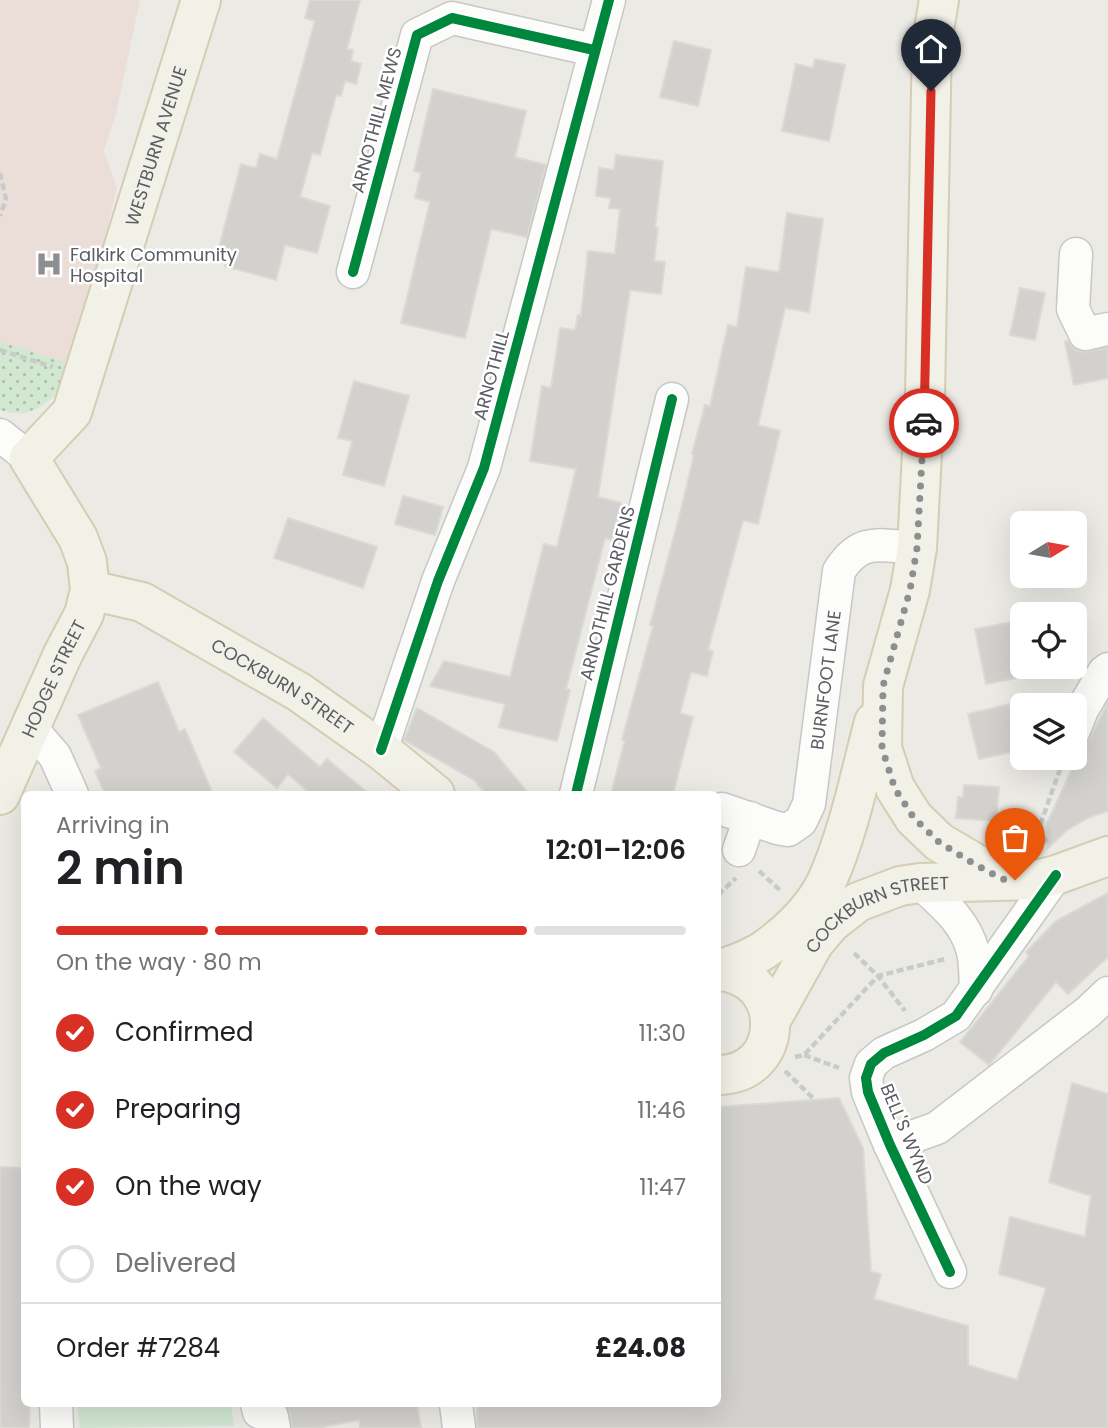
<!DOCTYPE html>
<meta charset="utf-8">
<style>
body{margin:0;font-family:Poppins,sans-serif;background:#f6f6f6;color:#202124;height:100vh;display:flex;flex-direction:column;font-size:26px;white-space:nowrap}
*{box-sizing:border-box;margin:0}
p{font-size:23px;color:#757577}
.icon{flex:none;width:38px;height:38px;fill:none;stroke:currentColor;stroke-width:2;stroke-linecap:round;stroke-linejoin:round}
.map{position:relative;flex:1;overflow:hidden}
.sheet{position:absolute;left:21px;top:791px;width:700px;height:616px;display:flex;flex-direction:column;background:#fff;border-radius:10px;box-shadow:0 7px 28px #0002}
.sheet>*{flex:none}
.needle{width:46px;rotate:79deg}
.buttons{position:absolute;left:1010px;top:511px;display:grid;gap:14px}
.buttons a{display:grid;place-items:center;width:77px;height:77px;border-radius:10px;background:#fff;box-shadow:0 7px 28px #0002;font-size:35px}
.pin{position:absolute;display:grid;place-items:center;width:60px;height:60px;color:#fff;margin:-72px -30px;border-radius:50% 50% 50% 0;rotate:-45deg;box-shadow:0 0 7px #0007}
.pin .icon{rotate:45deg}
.courier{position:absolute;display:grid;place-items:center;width:70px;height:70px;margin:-35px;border:5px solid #d93025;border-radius:50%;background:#fff;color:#222;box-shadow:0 2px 9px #0007}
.overview em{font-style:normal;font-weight:600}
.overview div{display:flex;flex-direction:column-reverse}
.overview{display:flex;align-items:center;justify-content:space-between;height:119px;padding:0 35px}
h1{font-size:46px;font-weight:600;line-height:52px}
.bar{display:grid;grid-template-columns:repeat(4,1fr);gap:10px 7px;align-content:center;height:84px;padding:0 35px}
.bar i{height:9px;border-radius:5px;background:#e0e0e0}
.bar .current{background:#d93025}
.bar p{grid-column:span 4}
.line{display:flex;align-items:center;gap:18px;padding:0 35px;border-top:2px solid #e0e0e0}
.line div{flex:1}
ol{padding:0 35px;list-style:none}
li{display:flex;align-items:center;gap:21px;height:77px}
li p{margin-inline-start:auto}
li .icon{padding:7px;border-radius:50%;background:#d93025;color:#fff;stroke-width:4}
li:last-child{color:#757577}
li i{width:38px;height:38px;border:4px solid #e0e0e0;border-radius:50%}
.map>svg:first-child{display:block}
.medical{fill:#ebded8}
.green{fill:#d2e8d1}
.garden{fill:url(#garden-dots)}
.building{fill:#d2d1ce;stroke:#dad9d4;stroke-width:2}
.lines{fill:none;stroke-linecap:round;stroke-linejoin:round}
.minor-casing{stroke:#c7c7c5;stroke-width:35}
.major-casing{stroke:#d4cdb2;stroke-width:42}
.path{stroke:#c7ccca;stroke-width:4.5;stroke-dasharray:7 3.5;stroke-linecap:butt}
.minor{stroke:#fcfcfb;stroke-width:32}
.major{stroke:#f2f1e7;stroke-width:38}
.cycleway-casing{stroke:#fff;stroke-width:15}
.cycleway{stroke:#00873e;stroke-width:10}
.done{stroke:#8d8e90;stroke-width:7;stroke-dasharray:0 12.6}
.route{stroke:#d93025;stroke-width:9}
.labels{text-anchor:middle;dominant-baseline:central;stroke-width:5;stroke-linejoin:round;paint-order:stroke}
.street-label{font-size:18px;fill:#5a5d63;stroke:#fff}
.poi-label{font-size:18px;fill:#5a5d63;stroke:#fff;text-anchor:start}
</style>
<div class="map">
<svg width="1108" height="1428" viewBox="0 0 1108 1428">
<defs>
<pattern id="garden-dots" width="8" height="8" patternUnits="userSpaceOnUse" patternTransform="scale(1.75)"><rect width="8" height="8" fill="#d2e8d1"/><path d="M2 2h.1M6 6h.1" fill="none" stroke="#adbfad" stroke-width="1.8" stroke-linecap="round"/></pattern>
</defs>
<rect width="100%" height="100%" fill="#ebeae5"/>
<!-- medical -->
<path class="medical" d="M0 0H140L117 109 104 151 117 188 79 340 55 396 38 408 23 414 0 410Z"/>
<!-- green -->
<path class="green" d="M77 1404H231L234 1426 80 1428Z"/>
<!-- garden -->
<path class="garden" d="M0 341 71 364C61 396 35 422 0 410Z"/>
<!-- building -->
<path class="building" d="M310 0H360L347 49 353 50 351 61 361 64 356 84 345 81 341 96 336 95 320 155 312 153 300 197 330 206 317 253 285 245 276 280 225 266 229 254 218 251 241 164 256 168 260 154 277 159 315 21 305 18Z
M674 41 711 50 698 106 660 97Z
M815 59 845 65 829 141 782 131 796 64 813 68Z
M433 89 526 111 515 157 546 165 527 237 491 229 465 338 401 323 430 202 415 198 421 173 414 171Z
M616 155 663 161 655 228H658L654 261 665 262 661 294 630 290 598 497 621 503 612 540 605 538 566 689 570 690 557 741 499 727 505 704 430 686 444 661 510 677 544 544 557 547 576 469 530 461 542 386 551 388 560 328 575 330 578 315 581 316 588 251 615 254 620 209 609 208 611 198 596 196 599 168 614 170Z
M787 213 823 219 809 312 785 308 758 425 780 431 758 524 743 520 708 650 713 651 707 676 691 672 680 713 693 717 673 794H611L625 740H622L653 626 650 625 681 510 694 455 692 454 705 405 710 406 728 325 737 327 746 267 779 272Z
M1020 288 1045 293 1035 340 1010 335Z
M1068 341 1074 349 1081 352 1108 348V378L1074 385 1065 342Z
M354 381 409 396 384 486 343 475 352 441 338 438Z
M403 496 443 507 435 535 395 524Z
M288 518 377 547 363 588 274 558Z
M1022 620V677L986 684 975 629Z
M158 682 179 732 185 729 213 794H105L95 771 101 768 78 715Z
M1108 702V811L1090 817 1067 830 1048 848 1047 823 1083 745 1091 737Z
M1010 704 1021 750 979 759 968 714Z
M417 708 494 752 529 794H486L474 780 404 740Z
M263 718 320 767 327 759 369 794H311L288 774 277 788 234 752Z
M964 785 999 787 996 821 956 818 958 797H963Z
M1108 893V957L1068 994 1056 982 989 1065 960 1042 1029 956 1026 952 1056 921Z
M1072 1083 1108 1094V1428H477V1404H718V1107L839 1098 863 1148 871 1272 881 1274 874 1299 968 1326V1365L1017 1380 1046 1288 999 1274 1010 1217 1085 1237 1091 1196 1049 1182Z
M0 1167 24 1168V1404H30L29 1428H0Z
M284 1404H417L421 1428H360L359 1420 317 1428H292L290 1413Z"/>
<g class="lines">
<defs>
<g id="minor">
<path d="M1076 254 1073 309 1085 334 1108 329"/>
<path d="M353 272 417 35 452 18 594 50"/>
<path d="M0 435 29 458"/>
<path d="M30 727 55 756 72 794"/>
<path d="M1074 730 1082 710 1104 672 1108 669"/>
<path d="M381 750 438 581 484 468 609 0"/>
<path d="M576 794 672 399"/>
<path id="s1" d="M722 809 777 828 788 830 801 821 809 804 839 571C861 536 880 546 917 548"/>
<path d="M739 850 750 818"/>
<path d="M920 883C942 903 966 922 973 952 976 964 975 977 976 990"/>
<path d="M890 1145 937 1128 1088 1012 1108 993"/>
<path d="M950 1272 890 1145 868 1092 866 1078 871 1064 884 1053 924 1035 956 1016 1056 875"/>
<path d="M56 1404 57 1428"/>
<path d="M257 1404 259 1412 272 1417 274 1428"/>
<path d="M456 1404 459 1428"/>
</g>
<g id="major">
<path d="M939 0 932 41 925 396 917 548 910 590 883 686 882 748 895 788 914 818 939 842 1002 879"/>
<path id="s2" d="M90 590 142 602 299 692 381 750 435 794"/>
<path id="s3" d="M0 795 63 654 84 614 90 590 87 562 78 538 29 458 72 412 201 0"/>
<path d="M720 970C734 964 751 959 764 950 788 934 813 909 826 883 849 832 860 775 874 722"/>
<path d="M718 971C788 975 787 1075 718 1075"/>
<path id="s4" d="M771 1020 814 943 831 923 858 902 900 886 920 883 1036 880 1056 875 1108 856"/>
</g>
</defs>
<!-- minor casing -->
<use href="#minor" class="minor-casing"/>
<!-- major casing -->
<use href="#major" class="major-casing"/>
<!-- path -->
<path class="path" d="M0 173 6 199 0 216
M0 350 53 367
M1047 842 1038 831 1064 758
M759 871 781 891
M718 895 736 878
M854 953 878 976 945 959
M804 1055 839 1068
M795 1057 804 1055 878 976 905 1011
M785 1071 815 1100"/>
<!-- minor -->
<use href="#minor" class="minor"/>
<!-- major -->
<use href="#major" class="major"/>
<defs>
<path id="cycleway" d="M353 272 417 35 452 18 594 50
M381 750 438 581 484 468 609 0
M576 794 672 399
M950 1272 890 1145 868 1092 866 1078 871 1064 884 1053 924 1035 956 1016 1056 875"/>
</defs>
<!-- cycleway casing -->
<use href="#cycleway" class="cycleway-casing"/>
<!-- cycleway -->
<use href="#cycleway" class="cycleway"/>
</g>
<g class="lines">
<!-- done -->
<path class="done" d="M924 423 917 548 910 590 883 686 882 748 895 789 914 818 939 842 971 862 1002 879 1015 880"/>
<!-- route -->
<path class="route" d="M924 423 931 91"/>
</g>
<!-- icons -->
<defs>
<symbol id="hospital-bare" viewBox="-9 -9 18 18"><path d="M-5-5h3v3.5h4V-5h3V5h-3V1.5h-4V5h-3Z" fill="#8d8e90" stroke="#fff" stroke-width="2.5" paint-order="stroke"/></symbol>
</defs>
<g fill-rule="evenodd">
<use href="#hospital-bare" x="30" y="245" width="38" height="38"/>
</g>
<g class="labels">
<!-- street labels -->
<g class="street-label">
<text transform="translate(376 120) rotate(-75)">ARNOTHILL MEWS</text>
<text stroke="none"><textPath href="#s3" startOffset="714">WESTBURN AVENUE</textPath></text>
<text transform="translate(491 375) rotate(-75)">ARNOTHILL</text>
<text transform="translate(607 593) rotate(-76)">ARNOTHILL GARDENS</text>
<text stroke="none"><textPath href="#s3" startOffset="128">HODGE STREET</textPath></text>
<text stroke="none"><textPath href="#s1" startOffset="229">BURNFOOT LANE</textPath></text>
<text stroke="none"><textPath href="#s2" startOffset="217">COCKBURN STREET</textPath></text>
<text stroke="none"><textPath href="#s4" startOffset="161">COCKBURN STREET</textPath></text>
<text transform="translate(907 1134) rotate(67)">BELL'S WYND</text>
</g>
<!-- poi labels -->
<g class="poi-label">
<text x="70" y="254">Falkirk Community<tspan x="70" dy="21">Hospital</tspan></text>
</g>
</g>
</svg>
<div class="buttons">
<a><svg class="needle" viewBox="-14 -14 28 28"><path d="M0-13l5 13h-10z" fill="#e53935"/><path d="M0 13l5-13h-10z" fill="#757577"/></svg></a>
<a><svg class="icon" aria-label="locate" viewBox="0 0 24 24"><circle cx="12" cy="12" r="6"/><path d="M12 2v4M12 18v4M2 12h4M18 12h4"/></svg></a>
<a><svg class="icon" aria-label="layers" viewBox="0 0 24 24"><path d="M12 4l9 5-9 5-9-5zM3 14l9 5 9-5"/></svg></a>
</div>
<div class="pin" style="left:1015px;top:880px;background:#ea580c"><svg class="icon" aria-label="bag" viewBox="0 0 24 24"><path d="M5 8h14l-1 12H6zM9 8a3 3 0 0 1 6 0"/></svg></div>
<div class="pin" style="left:931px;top:91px;background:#1f2937"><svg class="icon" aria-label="home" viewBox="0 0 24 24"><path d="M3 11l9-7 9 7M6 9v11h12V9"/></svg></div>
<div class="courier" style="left:924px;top:423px"><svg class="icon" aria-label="car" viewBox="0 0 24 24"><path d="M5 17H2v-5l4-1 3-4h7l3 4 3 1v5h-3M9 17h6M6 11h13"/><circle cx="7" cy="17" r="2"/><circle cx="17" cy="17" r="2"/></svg></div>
<section class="sheet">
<div class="overview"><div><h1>2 min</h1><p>Arriving in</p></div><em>12:01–12:06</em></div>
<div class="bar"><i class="current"></i><i class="current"></i><i class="current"></i><i></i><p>On the way · 80 m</p></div>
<ol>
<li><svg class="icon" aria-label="check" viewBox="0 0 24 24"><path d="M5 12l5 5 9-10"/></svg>Confirmed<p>11:30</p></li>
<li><svg class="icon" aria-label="check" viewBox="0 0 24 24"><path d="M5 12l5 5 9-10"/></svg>Preparing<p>11:46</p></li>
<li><svg class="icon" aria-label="check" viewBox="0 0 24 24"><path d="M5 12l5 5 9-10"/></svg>On the way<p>11:47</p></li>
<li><i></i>Delivered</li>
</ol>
<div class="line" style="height:91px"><div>Order #7284</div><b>£24.08</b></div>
</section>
</div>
